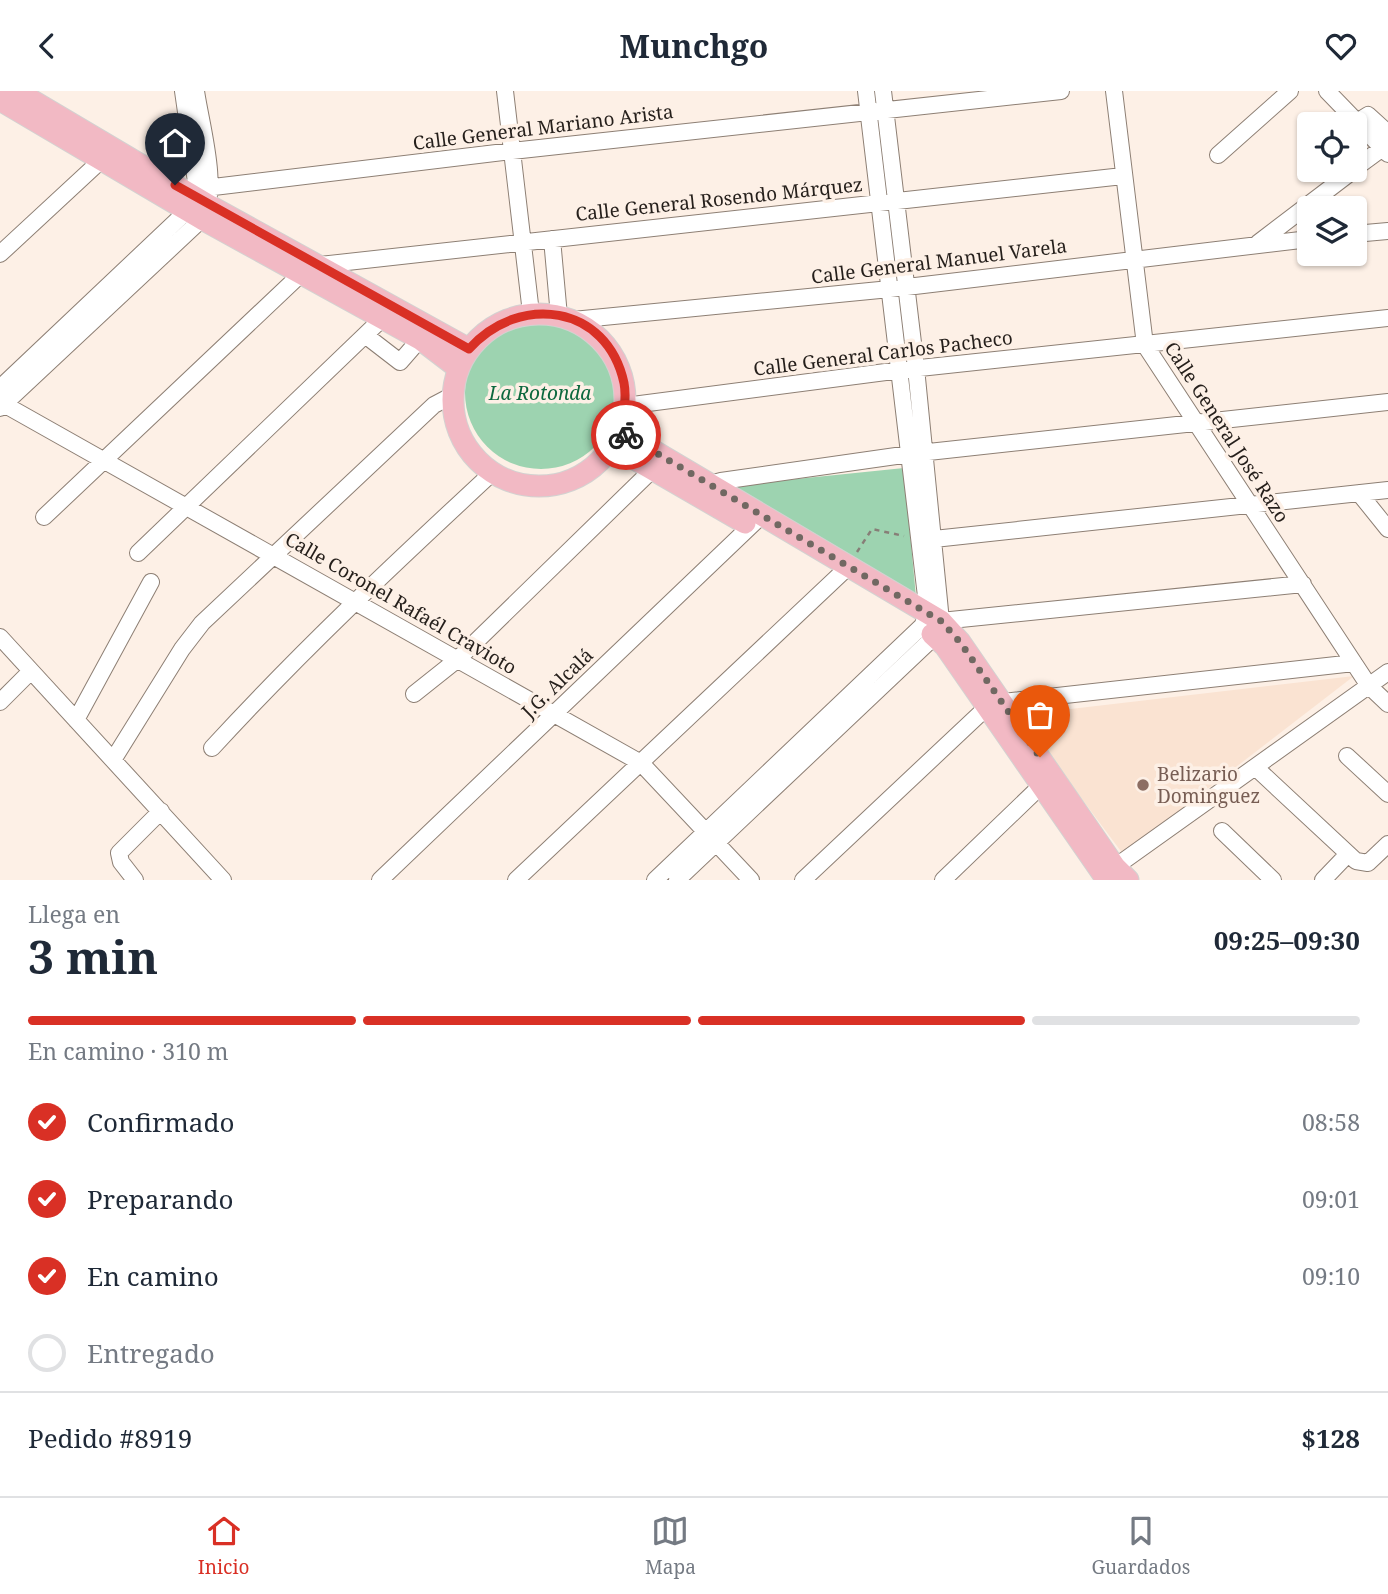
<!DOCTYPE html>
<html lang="es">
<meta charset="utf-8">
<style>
body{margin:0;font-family:"Noto Serif",serif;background:#f2f2f3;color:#1f2937;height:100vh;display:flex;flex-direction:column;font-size:26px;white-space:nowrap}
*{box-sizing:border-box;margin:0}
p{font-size:23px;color:#747a83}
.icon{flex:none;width:38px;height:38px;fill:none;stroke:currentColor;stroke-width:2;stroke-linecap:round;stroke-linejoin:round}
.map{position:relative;height:789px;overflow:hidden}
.sheet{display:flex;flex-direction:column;background:#fff;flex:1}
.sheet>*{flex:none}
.controls{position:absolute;left:1297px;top:21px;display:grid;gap:14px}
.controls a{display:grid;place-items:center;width:70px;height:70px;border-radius:7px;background:#fff;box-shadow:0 2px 5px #0004;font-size:35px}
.pin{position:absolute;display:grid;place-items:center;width:60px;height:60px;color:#fff;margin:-72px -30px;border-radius:50% 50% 50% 0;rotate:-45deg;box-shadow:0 0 7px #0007}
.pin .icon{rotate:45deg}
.courier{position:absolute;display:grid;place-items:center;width:70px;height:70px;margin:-35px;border:5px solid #d93025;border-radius:50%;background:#fff;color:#222;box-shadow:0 2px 9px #0007}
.headline em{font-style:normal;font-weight:700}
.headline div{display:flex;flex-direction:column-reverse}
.headline{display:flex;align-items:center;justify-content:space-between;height:119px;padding:0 28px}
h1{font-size:46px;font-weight:700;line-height:52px}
.bar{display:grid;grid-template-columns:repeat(4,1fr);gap:10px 7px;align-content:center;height:84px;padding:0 28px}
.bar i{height:9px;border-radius:5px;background:#e0e1e3}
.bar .on{background:#d93025}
.bar p{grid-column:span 4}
.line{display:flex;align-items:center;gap:18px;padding:0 28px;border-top:2px solid #e0e1e3}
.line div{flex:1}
ol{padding:0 28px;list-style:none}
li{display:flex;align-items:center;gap:21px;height:77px}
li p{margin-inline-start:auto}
li .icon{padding:7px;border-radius:50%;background:#d93025;color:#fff;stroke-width:4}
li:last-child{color:#747a83}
li i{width:38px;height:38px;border:4px solid #e0e1e3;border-radius:50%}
header{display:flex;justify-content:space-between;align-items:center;height:91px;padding:0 28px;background:#fff;font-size:32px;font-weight:700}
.tab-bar{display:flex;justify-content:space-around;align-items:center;height:98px;border-top:2px solid #e0e1e3;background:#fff;font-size:19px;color:#747a83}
.tab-bar a{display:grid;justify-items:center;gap:4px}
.tab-bar .on{color:#d93025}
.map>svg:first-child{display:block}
.built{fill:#fae3d2}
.green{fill:#9dd3b0}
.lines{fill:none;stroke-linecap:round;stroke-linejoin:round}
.minor-casing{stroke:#8d7f74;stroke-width:18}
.major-casing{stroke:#d3d2d1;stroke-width:23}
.path{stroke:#877e77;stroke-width:2.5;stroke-dasharray:5 5;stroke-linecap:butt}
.minor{stroke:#fff;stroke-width:16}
.major{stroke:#f2b9c4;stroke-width:21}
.done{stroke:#716862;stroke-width:7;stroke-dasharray:0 12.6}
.route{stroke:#d93025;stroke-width:9}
.education-dot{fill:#8d6e63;stroke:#fdf0e6;stroke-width:2.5}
.labels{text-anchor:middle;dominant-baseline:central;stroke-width:7;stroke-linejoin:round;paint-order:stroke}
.street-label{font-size:19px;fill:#251f1b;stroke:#fdf0e6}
.park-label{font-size:19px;font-style:italic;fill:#0d683e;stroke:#fdf0e6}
.education-label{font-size:19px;fill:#785e54;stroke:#fdf0e6;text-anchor:start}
</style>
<header><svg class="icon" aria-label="back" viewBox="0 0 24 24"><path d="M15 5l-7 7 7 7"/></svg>Munchgo<svg class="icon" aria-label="heart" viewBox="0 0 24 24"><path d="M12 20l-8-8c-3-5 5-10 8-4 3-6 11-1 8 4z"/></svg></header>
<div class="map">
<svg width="1388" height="789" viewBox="0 0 1388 789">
<rect width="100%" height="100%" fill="#fdf0e6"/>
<!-- built -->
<path class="built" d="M1354 585 1123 763 1019 624Z"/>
<!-- green -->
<path class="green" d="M465 302a76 76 0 1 1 152 0a76 76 0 1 1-152 0Z
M904 377 916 506 728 400 746 393Z"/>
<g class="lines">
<defs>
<path id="minor" d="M505 0 531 222
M1114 0 1145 254 1369 595 1388 613
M1327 0 1388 63
M1357 31 1368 24 1388 42
M1218 64 1290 0
M1354 78 1388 53
M197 98 512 60 1061 0
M1354 143 1388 140
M552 148 559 225
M1258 152 1354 79
M0 163 109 62
M573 229 890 198 1309 148
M365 244 400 271 420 248
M0 297 188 119 197 98 183 0
M0 311 641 672 751 789
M625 315 901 279 1388 227
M0 317 202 128C220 98 201 35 196 0
M703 395 721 390 910 363 1388 311
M1359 402 1388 438
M44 426 302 182 320 174 1123 85
M934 448 1388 399
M138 462 389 221
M941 530 1303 493
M0 546 223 789
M414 603 458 568 653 378
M0 611 31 580
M76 629 151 491
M212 657C301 560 396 471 492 382
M1347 665 1388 703
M113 669 182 558 202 532 434 314 453 304
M1255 676 1356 770 1368 772 1388 753
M1222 740 1273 789
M1108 781 1388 581
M135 789 121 771 119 762 161 720
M380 789 758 428
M516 789 848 476
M655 789 922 535 928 522 866 0
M677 789 935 545 941 530 916 277 883 0
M803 789 986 617 1003 611 1354 572
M943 789 1047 689
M1323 789 1347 764"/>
<path id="major" d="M16 0 210 115 469 258
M0 9 202 128 420 248 458 277
M453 309a86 86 0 1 1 172 0a86 86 0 1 1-172 0Z
M620 340 941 530 960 551 1115 776 1128 789
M612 355 745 432
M932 543 945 555 1107 789"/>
</defs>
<!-- minor casing -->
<use href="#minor" class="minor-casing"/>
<!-- major casing -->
<use href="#major" class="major-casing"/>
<!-- path -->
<path class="path" d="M857 461 872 438 904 445"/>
<!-- minor -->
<use href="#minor" class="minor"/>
<!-- major -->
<use href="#major" class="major"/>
</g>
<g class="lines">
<!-- done -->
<path class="done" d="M626 344 941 530 960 551 1040 666"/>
<!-- route -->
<path class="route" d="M175 94 469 258C519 202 607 213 624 292 627 308 623 324 620 340L626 344"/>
</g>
<!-- markers -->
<circle class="education-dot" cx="1143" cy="694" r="7"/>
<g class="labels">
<!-- street labels -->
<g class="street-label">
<text transform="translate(543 36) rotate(-7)">Calle General Mariano Arista</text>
<text transform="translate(719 108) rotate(-6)">Calle General Rosendo Márquez</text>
<text transform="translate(939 170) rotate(-7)">Calle General Manuel Varela</text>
<text transform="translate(883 262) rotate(-7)">Calle General Carlos Pacheco</text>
<text transform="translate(1227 341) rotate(57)">Calle General José Razo</text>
<text transform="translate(401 512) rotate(30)">Calle Coronel Rafaél Cravioto</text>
<text transform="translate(557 592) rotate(-44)">J.G. Alcalá</text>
</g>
<!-- park labels -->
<g class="park-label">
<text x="540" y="302">La Rotonda</text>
</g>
<!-- education labels -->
<g class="education-label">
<text x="1157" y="683">Belizario<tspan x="1157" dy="22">Dominguez</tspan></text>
</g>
</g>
</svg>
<div class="controls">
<a><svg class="icon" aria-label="locate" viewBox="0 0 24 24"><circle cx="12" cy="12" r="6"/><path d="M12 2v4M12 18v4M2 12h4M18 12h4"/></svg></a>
<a><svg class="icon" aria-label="layers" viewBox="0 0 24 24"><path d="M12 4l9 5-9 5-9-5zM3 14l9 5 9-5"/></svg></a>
</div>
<div class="pin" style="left:1040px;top:666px;background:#ea580c"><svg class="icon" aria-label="bag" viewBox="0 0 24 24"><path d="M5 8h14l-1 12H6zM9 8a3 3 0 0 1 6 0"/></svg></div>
<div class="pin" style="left:175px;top:94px;background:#1f2937"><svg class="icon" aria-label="home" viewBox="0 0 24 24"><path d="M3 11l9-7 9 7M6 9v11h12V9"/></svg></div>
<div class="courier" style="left:626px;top:344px"><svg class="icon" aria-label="bike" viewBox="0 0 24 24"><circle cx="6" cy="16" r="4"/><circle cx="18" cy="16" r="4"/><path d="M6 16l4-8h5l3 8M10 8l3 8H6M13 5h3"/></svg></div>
</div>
<section class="sheet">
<div class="headline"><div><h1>3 min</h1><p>Llega en</p></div><em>09:25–09:30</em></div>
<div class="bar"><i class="on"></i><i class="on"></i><i class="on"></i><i></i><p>En camino · 310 m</p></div>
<ol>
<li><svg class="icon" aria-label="check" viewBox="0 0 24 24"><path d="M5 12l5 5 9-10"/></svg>Confirmado<p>08:58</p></li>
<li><svg class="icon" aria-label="check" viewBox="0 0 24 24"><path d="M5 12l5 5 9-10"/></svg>Preparando<p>09:01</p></li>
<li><svg class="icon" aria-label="check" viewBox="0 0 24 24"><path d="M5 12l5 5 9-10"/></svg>En camino<p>09:10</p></li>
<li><i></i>Entregado</li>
</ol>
<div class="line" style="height:91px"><div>Pedido #8919</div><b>$128</b></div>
</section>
<nav class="tab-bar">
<a class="on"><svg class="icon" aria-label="home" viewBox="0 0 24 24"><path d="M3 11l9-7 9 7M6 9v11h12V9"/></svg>Inicio</a>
<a><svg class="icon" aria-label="map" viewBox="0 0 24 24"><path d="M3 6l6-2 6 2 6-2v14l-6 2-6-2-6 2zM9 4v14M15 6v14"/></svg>Mapa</a>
<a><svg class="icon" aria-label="saved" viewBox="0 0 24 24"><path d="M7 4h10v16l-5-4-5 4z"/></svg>Guardados</a>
</nav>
